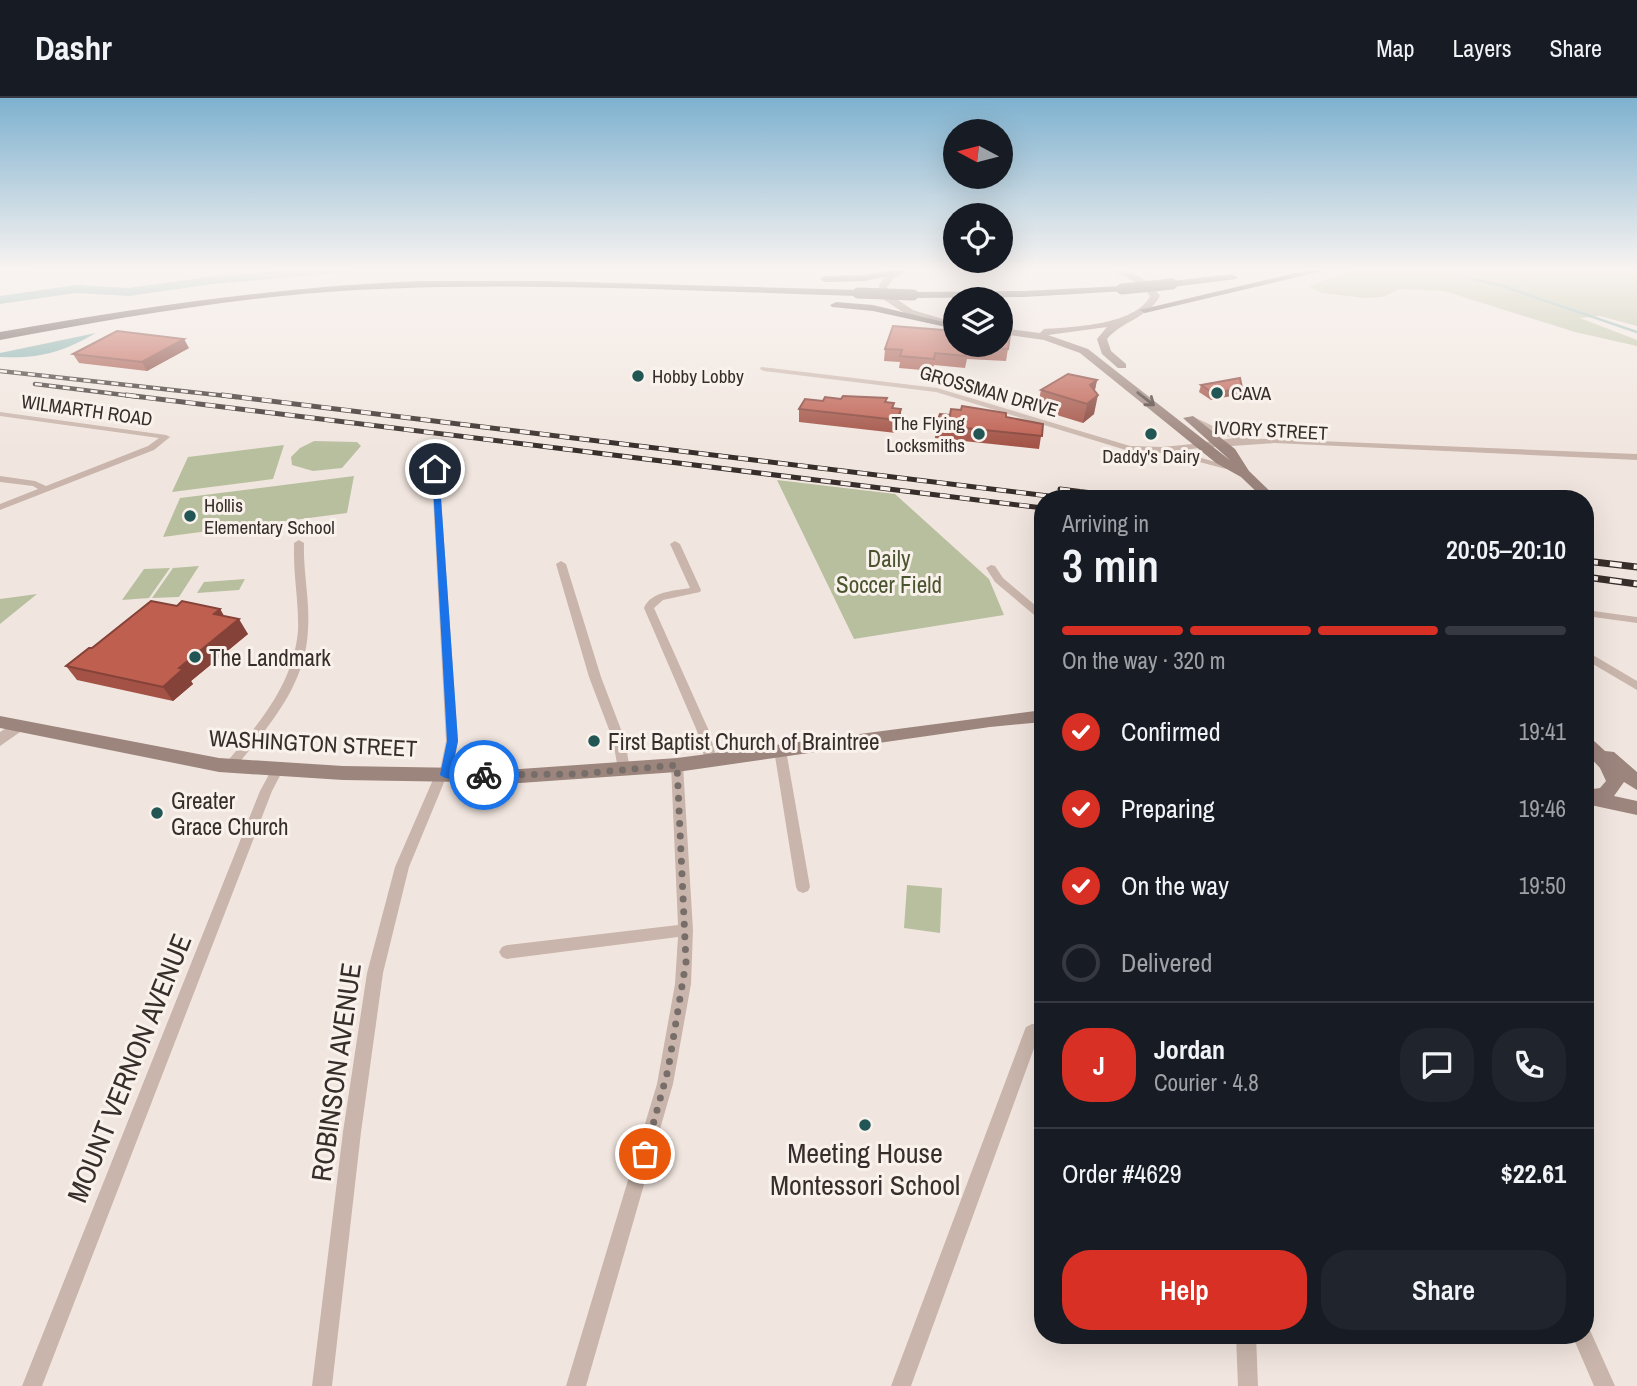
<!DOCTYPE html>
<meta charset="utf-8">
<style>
body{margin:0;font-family:"Archivo Narrow",sans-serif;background:#20242c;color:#f1f3f6;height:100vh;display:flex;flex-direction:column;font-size:26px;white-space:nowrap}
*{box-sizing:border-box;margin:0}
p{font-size:23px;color:#9ea1a6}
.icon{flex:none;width:38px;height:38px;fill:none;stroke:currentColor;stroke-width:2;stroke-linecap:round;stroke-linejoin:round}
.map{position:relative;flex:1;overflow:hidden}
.panel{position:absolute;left:1034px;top:392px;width:560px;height:854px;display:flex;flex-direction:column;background:#171b24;border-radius:28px;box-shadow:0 7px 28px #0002}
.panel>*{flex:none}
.needle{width:46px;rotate:277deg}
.buttons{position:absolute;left:943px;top:21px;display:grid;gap:14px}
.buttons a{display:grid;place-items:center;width:70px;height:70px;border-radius:50%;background:#171b24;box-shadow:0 7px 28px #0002;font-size:35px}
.pin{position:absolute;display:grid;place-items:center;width:60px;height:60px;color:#fff;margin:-30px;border:4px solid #fff;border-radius:50%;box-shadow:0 2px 7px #0007}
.courier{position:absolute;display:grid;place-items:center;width:70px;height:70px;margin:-35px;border:5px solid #1a73e8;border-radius:50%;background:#fff;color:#222;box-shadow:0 2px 9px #0007}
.head em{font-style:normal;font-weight:600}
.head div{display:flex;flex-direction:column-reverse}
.head{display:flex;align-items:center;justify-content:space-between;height:119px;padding:0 28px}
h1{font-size:46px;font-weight:600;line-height:52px}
.bar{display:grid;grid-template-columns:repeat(4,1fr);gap:10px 7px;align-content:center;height:84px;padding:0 28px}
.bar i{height:9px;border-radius:5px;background:#363941}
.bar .current{background:#d93025}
.bar p{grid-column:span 4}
.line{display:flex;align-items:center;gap:18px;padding:0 28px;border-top:2px solid #363941}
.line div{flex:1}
.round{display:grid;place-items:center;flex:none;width:74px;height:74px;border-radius:28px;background:#20242c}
ol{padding:0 28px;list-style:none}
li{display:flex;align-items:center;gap:21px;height:77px}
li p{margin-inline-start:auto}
li .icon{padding:7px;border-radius:50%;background:#d93025;color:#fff;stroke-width:4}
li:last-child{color:#9ea1a6}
li i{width:38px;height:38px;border:4px solid #363941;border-radius:50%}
.button{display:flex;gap:14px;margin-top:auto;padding:14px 28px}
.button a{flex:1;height:80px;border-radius:28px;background:#d93025;color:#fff;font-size:28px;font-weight:600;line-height:80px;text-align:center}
.button a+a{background:#20242c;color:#f1f3f6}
header{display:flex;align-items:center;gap:42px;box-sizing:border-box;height:98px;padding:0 35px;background:#171b24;border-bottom:2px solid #363941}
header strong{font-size:33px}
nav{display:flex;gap:38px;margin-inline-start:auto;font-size:24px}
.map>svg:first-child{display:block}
.green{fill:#b8bf9f}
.water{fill:#7faca9}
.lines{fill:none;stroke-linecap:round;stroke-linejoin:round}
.stream{stroke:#7faca9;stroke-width:2.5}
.river{fill:#7faca9;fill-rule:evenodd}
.minor{fill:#c9b5ab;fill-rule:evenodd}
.tertiary{fill:#c9b5ab;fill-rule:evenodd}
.secondary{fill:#9c857d;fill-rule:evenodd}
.motorway{fill:#574642;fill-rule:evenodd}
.rail-far2-casing{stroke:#372d2a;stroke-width:4.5}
.rail-far1-casing{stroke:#372d2a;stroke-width:5}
.rail-casing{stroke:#372d2a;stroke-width:7}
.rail-far2{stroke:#f9f1eb;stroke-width:2.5;stroke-dasharray:7;stroke-linecap:butt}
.rail-far1{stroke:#f9f1eb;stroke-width:3.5;stroke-dasharray:10;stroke-linecap:butt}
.rail{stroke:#f9f1eb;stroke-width:4.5;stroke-dasharray:12;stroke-linecap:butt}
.motorway-bridge{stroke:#574642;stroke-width:11}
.wall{fill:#a35245}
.shaded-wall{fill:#854238}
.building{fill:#be5f50;stroke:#854238;stroke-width:2}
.oneway{stroke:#50433f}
.route{fill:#1a73e8}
.done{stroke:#786e69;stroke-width:7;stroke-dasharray:0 12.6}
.poi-dot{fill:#225654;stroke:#f9f1eb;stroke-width:2.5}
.labels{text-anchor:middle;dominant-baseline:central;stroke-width:6;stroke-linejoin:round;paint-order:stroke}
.far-poi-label{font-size:19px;fill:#372d2a;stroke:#f9f1eb;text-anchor:start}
.far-street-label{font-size:19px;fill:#372d2a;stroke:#f9f1eb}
.park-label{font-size:23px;fill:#4a542f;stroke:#f9f1eb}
.poi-label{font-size:23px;fill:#372d2a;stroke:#f9f1eb;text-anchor:start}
.street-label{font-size:23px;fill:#372d2a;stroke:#f9f1eb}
.near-street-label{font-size:28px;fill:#372d2a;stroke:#f9f1eb}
.near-poi-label{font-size:28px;fill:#372d2a;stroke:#f9f1eb}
</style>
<header>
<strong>Dashr</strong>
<nav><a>Map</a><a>Layers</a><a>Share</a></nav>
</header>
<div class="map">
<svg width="1637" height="1288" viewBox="0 0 1637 1288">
<rect width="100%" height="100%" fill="#f1e6df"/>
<!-- green -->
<path class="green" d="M1363 170H1637V228L1600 218 1580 220 1637 242V248L1575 234 1444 193 1401 191 1382 199 1365 200 1321 195 1308 188Z
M314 343 357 344 361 348 342 370 313 373 292 367 291 359 300 350Z
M284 347 273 381 172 394 188 359Z
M354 378 347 415 163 439 180 400Z
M777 382 895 396 989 481 1004 517 854 541Z
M199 468 179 499 152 500 173 470Z
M170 470 149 500 122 502 144 471Z
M245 481 239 492 197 495 204 484Z
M37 496 0 526V501Z
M907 787 942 790 940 835 904 830Z"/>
<!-- water -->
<path class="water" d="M96 235C62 254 40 261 0 259V255Z"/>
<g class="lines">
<!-- stream -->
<path class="stream" d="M1430 170 1502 188 1637 234"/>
<!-- river -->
<path class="river" d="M309 170H357L351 174 213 186 129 198 76 195 0 206V198L76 187 129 190 213 178Z"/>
<!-- minor -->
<path class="minor" d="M44 170H72L0 177V173Z
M761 269 937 290 1130 348 1162 349 1203 345 1207 347 1206 349 1177 353 1233 369 1226 371 1173 357V353L1162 355 1126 352 936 294 764 273 760 271Z
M0 314 166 337 170 339 154 352 0 412V406L38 391 33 388 0 384V378L35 383 46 388 148 348 159 340 0 318Z
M430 342 437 344 458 643 452 677 450 680 445 682 409 769 383 875 361 1034 332 1288H312L343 1034 367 875 395 769 435 677 440 672 446 643Z
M299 442 304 445C303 474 310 502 308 531 306 588 268 629 234 671H226L224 668 226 665C259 625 293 587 298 533 299 507 294 481 294 456V445Z
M675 443 680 446 701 492 700 494 663 502 654 510 709 633 717 662 711 667 705 662 697 633 644 510C651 493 674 493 690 490L670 446Z
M561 463 566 466 601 579 625 642 630 672 628 675H620L618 672 613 642 589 579 556 466Z
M991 467 995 468 1003 480 1043 514V522L1039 521 995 484 986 470Z
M1586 512 1637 519V525L1586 518Z
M1586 553 1637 583V592L1586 562Z
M780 648 786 652 810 789 808 793 803 795 798 793 796 789 774 652Z
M677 662 681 664 683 667 693 832 691 886 673 986 586 1288H566L657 986 675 886 678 839 507 861 502 859 499 854 502 849 507 847 678 827 671 667 673 664Z
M277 667 281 669 283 672 272 693 42 1288H22L260 693 273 669Z
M1032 926 1043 927V943L1037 942 911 1288H891L1024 934 1026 929Z
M1586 1228 1589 1230 1615 1288H1594L1572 1237H1586Z
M1236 1237H1256L1258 1288H1238Z"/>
<!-- tertiary -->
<path class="tertiary" d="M1186 319H1194L1217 330 1244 336V340L1637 356V362L1274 345 1203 350 1198 347 1199 345 1234 340 1210 334 1186 323Z
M18 623 26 628 23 632 0 648V634Z"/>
<!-- secondary -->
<path class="secondary" d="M903 170H914L893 181 887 189 889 196 913 212 956 225V231L906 216 881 200 879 187 886 177Z
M1108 170C1130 170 1147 180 1160 198 1148 220 1122 223 1107 241L1111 253 1126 266V270H1118L1102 256 1097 241 1107 229 1048 237 1088 251 1231 363 1183 320 1193 318 1235 351 1249 373 1278 401H1264L1241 379 1216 365 1080 255 1044 242 1001 236V230L1040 235 1044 231C1074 229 1135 227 1150 198 1139 181 1123 180 1108 170Z
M1043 612V624L990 629 677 674 520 685 343 682 219 674 0 630V618L219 660 343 668 520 671 677 660Z
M1586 639 1592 641 1605 653 1614 654 1637 674V692L1624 684 1614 698 1637 703V717L1586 706V692L1600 690 1606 683 1600 670 1586 655Z"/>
<!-- motorway -->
<path class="motorway" d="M900 170 905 171V175L864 183 825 184 820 181 825 178 864 177Z
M1316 170H1335L1145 215 1139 212Z
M1232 176 1237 179 1236 181 1172 189 1167 186 1172 183Z
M418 183H544L858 192 863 195 858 198C691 193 523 183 356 192 236 199 118 220 0 242V234C139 209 277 189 418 183Z
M1122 188 1126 189V193L1024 199 913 200 908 197 913 194 1024 193Z
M836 204 873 207 952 226 946 229 873 213 832 209 830 207Z"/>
<defs>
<path id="rail-far2" d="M0 273 236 299
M35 286 140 299"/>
<path id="rail-far1" d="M126 297 1043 410
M222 297 1073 401
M1060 391 1140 401"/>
<path id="rail" d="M1586 463 1637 469
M1586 479 1637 486"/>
</defs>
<!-- rail-far2 casing -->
<use href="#rail-far2" class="rail-far2-casing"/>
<!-- rail-far1 casing -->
<use href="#rail-far1" class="rail-far1-casing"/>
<!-- rail casing -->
<use href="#rail" class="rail-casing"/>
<!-- rail-far2 -->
<use href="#rail-far2" class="rail-far2"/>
<!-- rail-far1 -->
<use href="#rail-far1" class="rail-far1"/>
<!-- rail -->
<use href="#rail" class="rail"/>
<!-- motorway-bridge -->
<path class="motorway-bridge" d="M1122 191 1172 186
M858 195 913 197"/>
</g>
<!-- wall -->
<path class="wall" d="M1010 238 1006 263 967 261 965 270 934 267 933 273 899 270 900 264 884 263 885 251Z
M189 250 147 273 79 265 73 256Z
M1097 282 1095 292 1094 316 1083 325 1037 311 1041 292Z
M1201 287 1240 296 1211 302 1199 294Z
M886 304 894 305 893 311 901 324 896 335 799 324V311Z
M1006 319 1043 326 1039 351 935 340 936 327Z
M177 508 220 511 224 518 248 536 191 583 193 586 173 603 77 582 66 568 92 550Z"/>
<!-- shaded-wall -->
<path class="shaded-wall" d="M184 241 189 250 147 273 142 264Z
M1097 282 1093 300 1090 287Z
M1242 290 1240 296 1211 302 1213 295Z
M1098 297 1094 316 1083 325 1087 306Z
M901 311V324L896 335 897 322Z
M220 511 228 525 214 516Z
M239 521 248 536 191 583 193 586 173 603 163 589 179 570Z"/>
<!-- building -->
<path class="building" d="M893 228 956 233V247H1001V237L1010 238 1008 251 968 249 966 258 935 255 934 261 900 258 902 252 885 251Z
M117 233 184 241 142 264 73 256Z
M1068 276 1097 282 1090 287 1098 297 1087 306 1041 292Z
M1240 280 1242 290 1213 295 1201 287Z
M843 298 887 300 885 304 894 305 892 310 901 311 897 322 799 311 805 301 823 303 825 299 841 301Z
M962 308 1006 315V319L1043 326 1042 338 936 327 940 316 950 317 951 311 961 312Z
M151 503 177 508 182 503 220 511 214 516 239 521 179 570 183 571 163 589 66 568 89 550H92Z"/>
<!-- one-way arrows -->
<defs><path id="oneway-shaft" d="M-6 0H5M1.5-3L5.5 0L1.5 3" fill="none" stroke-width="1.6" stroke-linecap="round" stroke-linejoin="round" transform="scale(1.75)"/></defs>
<use class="oneway" href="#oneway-shaft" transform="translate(1146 301) rotate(38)"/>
<!-- sky -->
<linearGradient id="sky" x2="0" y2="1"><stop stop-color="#7eb1cf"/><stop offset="0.49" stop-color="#f9f4f1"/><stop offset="1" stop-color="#f9f4f1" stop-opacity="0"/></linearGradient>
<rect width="1637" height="350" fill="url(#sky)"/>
<!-- route -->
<path class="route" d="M432 369 439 371 458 643 452 672 488 674 490 677C482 685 448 684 440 677L447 643Z"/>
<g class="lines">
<!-- done -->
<path class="done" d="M484 677 578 676 677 667 686 864 668 972 645 1056"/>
</g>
<!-- markers -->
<g class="poi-dot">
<circle cx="638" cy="278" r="7"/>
<circle cx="1217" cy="295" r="7"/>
<circle cx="979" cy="336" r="7"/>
<circle cx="1151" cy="336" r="7"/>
<circle cx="190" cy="418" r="7"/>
<circle cx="195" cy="559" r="7"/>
<circle cx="594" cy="643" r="7"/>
<circle cx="157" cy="715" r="7"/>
<circle cx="865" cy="1027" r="7"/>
</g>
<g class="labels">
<!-- far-poi labels -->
<g class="far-poi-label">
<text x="652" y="278">Hobby Lobby</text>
<text x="1231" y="295">CAVA</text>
<text x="965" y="325" text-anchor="end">The Flying<tspan x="965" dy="22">Locksmiths</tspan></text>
<text x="1151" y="358" text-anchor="middle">Daddy's Dairy</text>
<text x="204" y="407">Hollis<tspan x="204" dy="22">Elementary School</tspan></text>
</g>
<!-- far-street labels -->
<g class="far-street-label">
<text transform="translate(989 293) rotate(16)">GROSSMAN DRIVE</text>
<text transform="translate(87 312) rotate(8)">WILMARTH ROAD</text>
<text transform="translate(1271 332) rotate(3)">IVORY STREET</text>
</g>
<!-- park labels -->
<g class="park-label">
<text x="889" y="460">Daily<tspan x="889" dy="26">Soccer Field</tspan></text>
</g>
<!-- poi labels -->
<g class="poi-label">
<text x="209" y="559">The Landmark</text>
<text x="608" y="643">First Baptist Church of Braintree</text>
<text x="171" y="702">Greater<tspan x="171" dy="26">Grace Church</tspan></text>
</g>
<!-- street labels -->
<g class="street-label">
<text transform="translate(313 645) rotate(3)">WASHINGTON STREET</text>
</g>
<!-- near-street labels -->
<g class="near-street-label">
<text transform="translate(129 970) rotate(-68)">MOUNT VERNON AVENUE</text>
<text transform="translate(336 974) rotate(-82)">ROBINSON AVENUE</text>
</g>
<!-- near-poi labels -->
<g class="near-poi-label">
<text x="865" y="1055">Meeting House<tspan x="865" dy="32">Montessori School</tspan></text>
</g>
</g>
</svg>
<div class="buttons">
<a><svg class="needle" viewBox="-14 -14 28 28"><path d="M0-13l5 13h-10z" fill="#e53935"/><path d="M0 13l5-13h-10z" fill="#9ea1a6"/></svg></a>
<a><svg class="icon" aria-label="locate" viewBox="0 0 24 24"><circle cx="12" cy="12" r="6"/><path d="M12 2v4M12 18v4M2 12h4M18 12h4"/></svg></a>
<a><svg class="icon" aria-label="layers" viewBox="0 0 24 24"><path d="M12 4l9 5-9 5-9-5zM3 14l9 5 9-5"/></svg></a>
</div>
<div class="pin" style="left:645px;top:1056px;background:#ea580c"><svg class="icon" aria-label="bag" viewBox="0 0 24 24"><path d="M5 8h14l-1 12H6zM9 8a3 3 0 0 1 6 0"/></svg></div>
<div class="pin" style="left:435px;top:371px;background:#1f2937"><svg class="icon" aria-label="home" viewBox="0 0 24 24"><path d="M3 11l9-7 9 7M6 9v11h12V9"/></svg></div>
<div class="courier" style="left:484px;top:677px"><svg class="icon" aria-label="bike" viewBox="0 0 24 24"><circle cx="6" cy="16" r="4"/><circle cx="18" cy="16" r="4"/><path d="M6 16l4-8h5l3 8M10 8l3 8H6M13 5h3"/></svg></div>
<section class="panel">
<div class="head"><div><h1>3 min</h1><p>Arriving in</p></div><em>20:05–20:10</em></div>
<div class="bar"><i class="current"></i><i class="current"></i><i class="current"></i><i></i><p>On the way · 320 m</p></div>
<ol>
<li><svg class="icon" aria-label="check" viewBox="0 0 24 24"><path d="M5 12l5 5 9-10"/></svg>Confirmed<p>19:41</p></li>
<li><svg class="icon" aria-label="check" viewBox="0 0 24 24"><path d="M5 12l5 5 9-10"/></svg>Preparing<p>19:46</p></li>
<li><svg class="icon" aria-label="check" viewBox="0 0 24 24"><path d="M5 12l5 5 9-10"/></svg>On the way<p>19:50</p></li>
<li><i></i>Delivered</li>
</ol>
<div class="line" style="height:126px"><b class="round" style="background:#d93025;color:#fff">J</b><div><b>Jordan</b><p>Courier · 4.8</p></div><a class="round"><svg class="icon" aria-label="chat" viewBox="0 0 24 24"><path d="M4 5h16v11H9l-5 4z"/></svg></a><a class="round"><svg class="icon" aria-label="phone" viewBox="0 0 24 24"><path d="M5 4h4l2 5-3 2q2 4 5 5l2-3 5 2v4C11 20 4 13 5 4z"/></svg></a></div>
<div class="line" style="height:91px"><div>Order #4629</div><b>$22.61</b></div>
<div class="button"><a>Help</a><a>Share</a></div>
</section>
</div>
